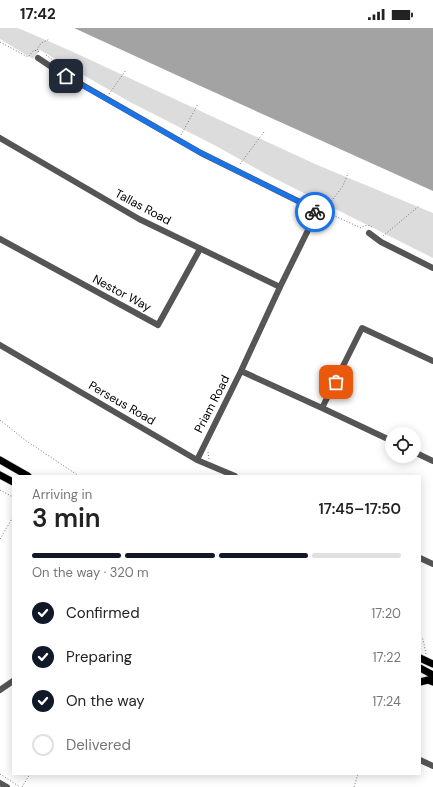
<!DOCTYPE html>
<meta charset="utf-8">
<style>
body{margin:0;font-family:"DM Sans",sans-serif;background:#f2f2f2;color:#222;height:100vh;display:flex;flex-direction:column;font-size:15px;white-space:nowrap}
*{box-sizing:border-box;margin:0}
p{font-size:13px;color:#767676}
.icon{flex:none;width:22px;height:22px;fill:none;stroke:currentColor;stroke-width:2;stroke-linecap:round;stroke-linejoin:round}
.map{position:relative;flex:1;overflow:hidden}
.sheet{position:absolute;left:12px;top:447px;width:409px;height:300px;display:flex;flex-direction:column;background:#fff;border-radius:0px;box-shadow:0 2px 10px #0003}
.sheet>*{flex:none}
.controls{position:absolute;left:385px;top:399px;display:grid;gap:8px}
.controls a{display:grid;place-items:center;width:36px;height:36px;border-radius:50%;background:#fff;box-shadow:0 2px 10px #0003;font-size:20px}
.pin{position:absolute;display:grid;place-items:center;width:34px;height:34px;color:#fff;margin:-17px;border-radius:8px;box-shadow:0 2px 6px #0006}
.courier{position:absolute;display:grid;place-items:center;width:40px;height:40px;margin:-20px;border:3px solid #1a73e8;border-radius:50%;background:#fff;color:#222;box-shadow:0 1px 5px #0007}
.headline em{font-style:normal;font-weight:600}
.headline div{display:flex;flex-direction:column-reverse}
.headline{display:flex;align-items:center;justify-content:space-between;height:68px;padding:0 20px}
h1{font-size:26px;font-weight:600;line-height:30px}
.bar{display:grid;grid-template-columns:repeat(4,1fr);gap:6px 4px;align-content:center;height:48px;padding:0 20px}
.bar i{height:5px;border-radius:3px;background:#e0e0e0}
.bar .selected{background:#111827}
.bar p{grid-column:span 4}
ol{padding:0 20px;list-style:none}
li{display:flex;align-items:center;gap:12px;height:44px}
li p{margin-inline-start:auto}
li .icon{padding:4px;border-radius:50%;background:#111827;color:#fff;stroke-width:4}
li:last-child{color:#767676}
li i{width:22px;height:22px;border:2px solid #e0e0e0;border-radius:50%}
.status{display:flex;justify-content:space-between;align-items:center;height:28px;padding:0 20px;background:#fff;direction:ltr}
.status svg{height:11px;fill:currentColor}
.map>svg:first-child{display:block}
.green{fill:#dcdcdc}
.water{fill:#a3a3a3}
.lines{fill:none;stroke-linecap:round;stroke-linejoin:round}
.major-casing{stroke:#dbdbdb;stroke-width:8}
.path{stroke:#777;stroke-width:1;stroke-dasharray:1 2;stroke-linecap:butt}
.minor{stroke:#555;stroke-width:6}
.major{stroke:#000;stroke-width:7}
.done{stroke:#595959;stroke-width:4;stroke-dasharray:0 7.2}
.route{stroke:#1a73e8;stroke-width:5}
.labels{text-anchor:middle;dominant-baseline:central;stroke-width:3;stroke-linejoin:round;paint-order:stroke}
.street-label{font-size:12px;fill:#000;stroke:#fff}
</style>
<div class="status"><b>17:42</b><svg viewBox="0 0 49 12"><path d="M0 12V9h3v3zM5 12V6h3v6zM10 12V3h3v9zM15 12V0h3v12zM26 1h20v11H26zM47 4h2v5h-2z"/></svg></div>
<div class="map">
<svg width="433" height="759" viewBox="0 0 433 759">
<rect width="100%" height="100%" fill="#fff"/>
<!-- green -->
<path class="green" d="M0 0H18L71 23 315 136 433 185V230L264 145 218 119 130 74 40 22 33 31 0 11Z"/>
<!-- water -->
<path class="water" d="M74 0H433V163L196 56Z"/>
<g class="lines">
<defs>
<path id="major" d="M0 432 28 448
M0 447 13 454
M420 630 433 636
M420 640 433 647
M420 654 428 652 433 654"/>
</defs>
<!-- major casing -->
<use href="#major" class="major-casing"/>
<!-- path -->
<path class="path" d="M0 14 28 29 34 22 40 24
M37 22 41 15 50 11
M46 27 53 32
M109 66 126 42
M181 107 198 76
M240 136 264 104
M322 182 361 200C365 197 369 196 373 200
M324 183 343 158 348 145
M383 208 419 178
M0 392 25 412 79 448
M208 424 209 431
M0 462 13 469
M0 511 13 489
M420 609 423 611 426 626
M0 746 20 759
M22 759 30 746
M354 759 358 746"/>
<!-- minor -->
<path class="minor" d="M38 30 53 40 201 125 310 179 315 183V188L280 259 241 343 197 432
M0 110 139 191 280 259
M369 205 381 214 433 240
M0 211 158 297 200 221
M0 317 197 432 235 448
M241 343 322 380 392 413
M322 380 362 300 433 333
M414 424 433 433
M420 530 433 536
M0 662 13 653
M420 732 433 738
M0 755 7 759"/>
<!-- major -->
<use href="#major" class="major"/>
</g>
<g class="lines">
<!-- done -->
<path class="done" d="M315 184V188L280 259 241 343 322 380 336 354"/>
<!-- route -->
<path class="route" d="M66 48 201 125 310 179 315 183V184"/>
</g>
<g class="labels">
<!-- street labels -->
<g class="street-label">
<text transform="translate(143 179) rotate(28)">Tallas Road</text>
<text transform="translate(122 265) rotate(28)">Nestor Way</text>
<text transform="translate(122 375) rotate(30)">Perseus Road</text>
<text transform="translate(212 376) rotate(-63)">Priam Road</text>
</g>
</g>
</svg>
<div class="controls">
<a><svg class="icon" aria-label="locate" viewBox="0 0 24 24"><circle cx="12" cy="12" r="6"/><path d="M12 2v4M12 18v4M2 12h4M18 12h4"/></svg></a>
</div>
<div class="pin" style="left:336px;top:354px;background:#ea580c"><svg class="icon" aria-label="bag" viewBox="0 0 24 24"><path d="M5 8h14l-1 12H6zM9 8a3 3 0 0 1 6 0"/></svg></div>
<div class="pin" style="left:66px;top:48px;background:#1f2937"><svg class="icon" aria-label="home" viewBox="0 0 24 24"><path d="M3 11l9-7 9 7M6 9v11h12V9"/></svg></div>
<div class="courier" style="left:315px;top:184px"><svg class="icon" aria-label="bike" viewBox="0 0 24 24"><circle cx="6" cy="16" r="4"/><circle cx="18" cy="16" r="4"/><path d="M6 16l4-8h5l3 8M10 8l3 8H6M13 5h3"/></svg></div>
<section class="sheet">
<div class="headline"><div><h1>3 min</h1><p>Arriving in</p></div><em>17:45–17:50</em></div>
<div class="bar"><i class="selected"></i><i class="selected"></i><i class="selected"></i><i></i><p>On the way · 320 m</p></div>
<ol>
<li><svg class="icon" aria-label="check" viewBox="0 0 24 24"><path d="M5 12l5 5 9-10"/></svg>Confirmed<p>17:20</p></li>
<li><svg class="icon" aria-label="check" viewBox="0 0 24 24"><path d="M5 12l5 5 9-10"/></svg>Preparing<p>17:22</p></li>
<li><svg class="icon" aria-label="check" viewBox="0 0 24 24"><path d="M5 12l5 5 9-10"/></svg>On the way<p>17:24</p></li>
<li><i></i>Delivered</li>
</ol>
</section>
</div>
